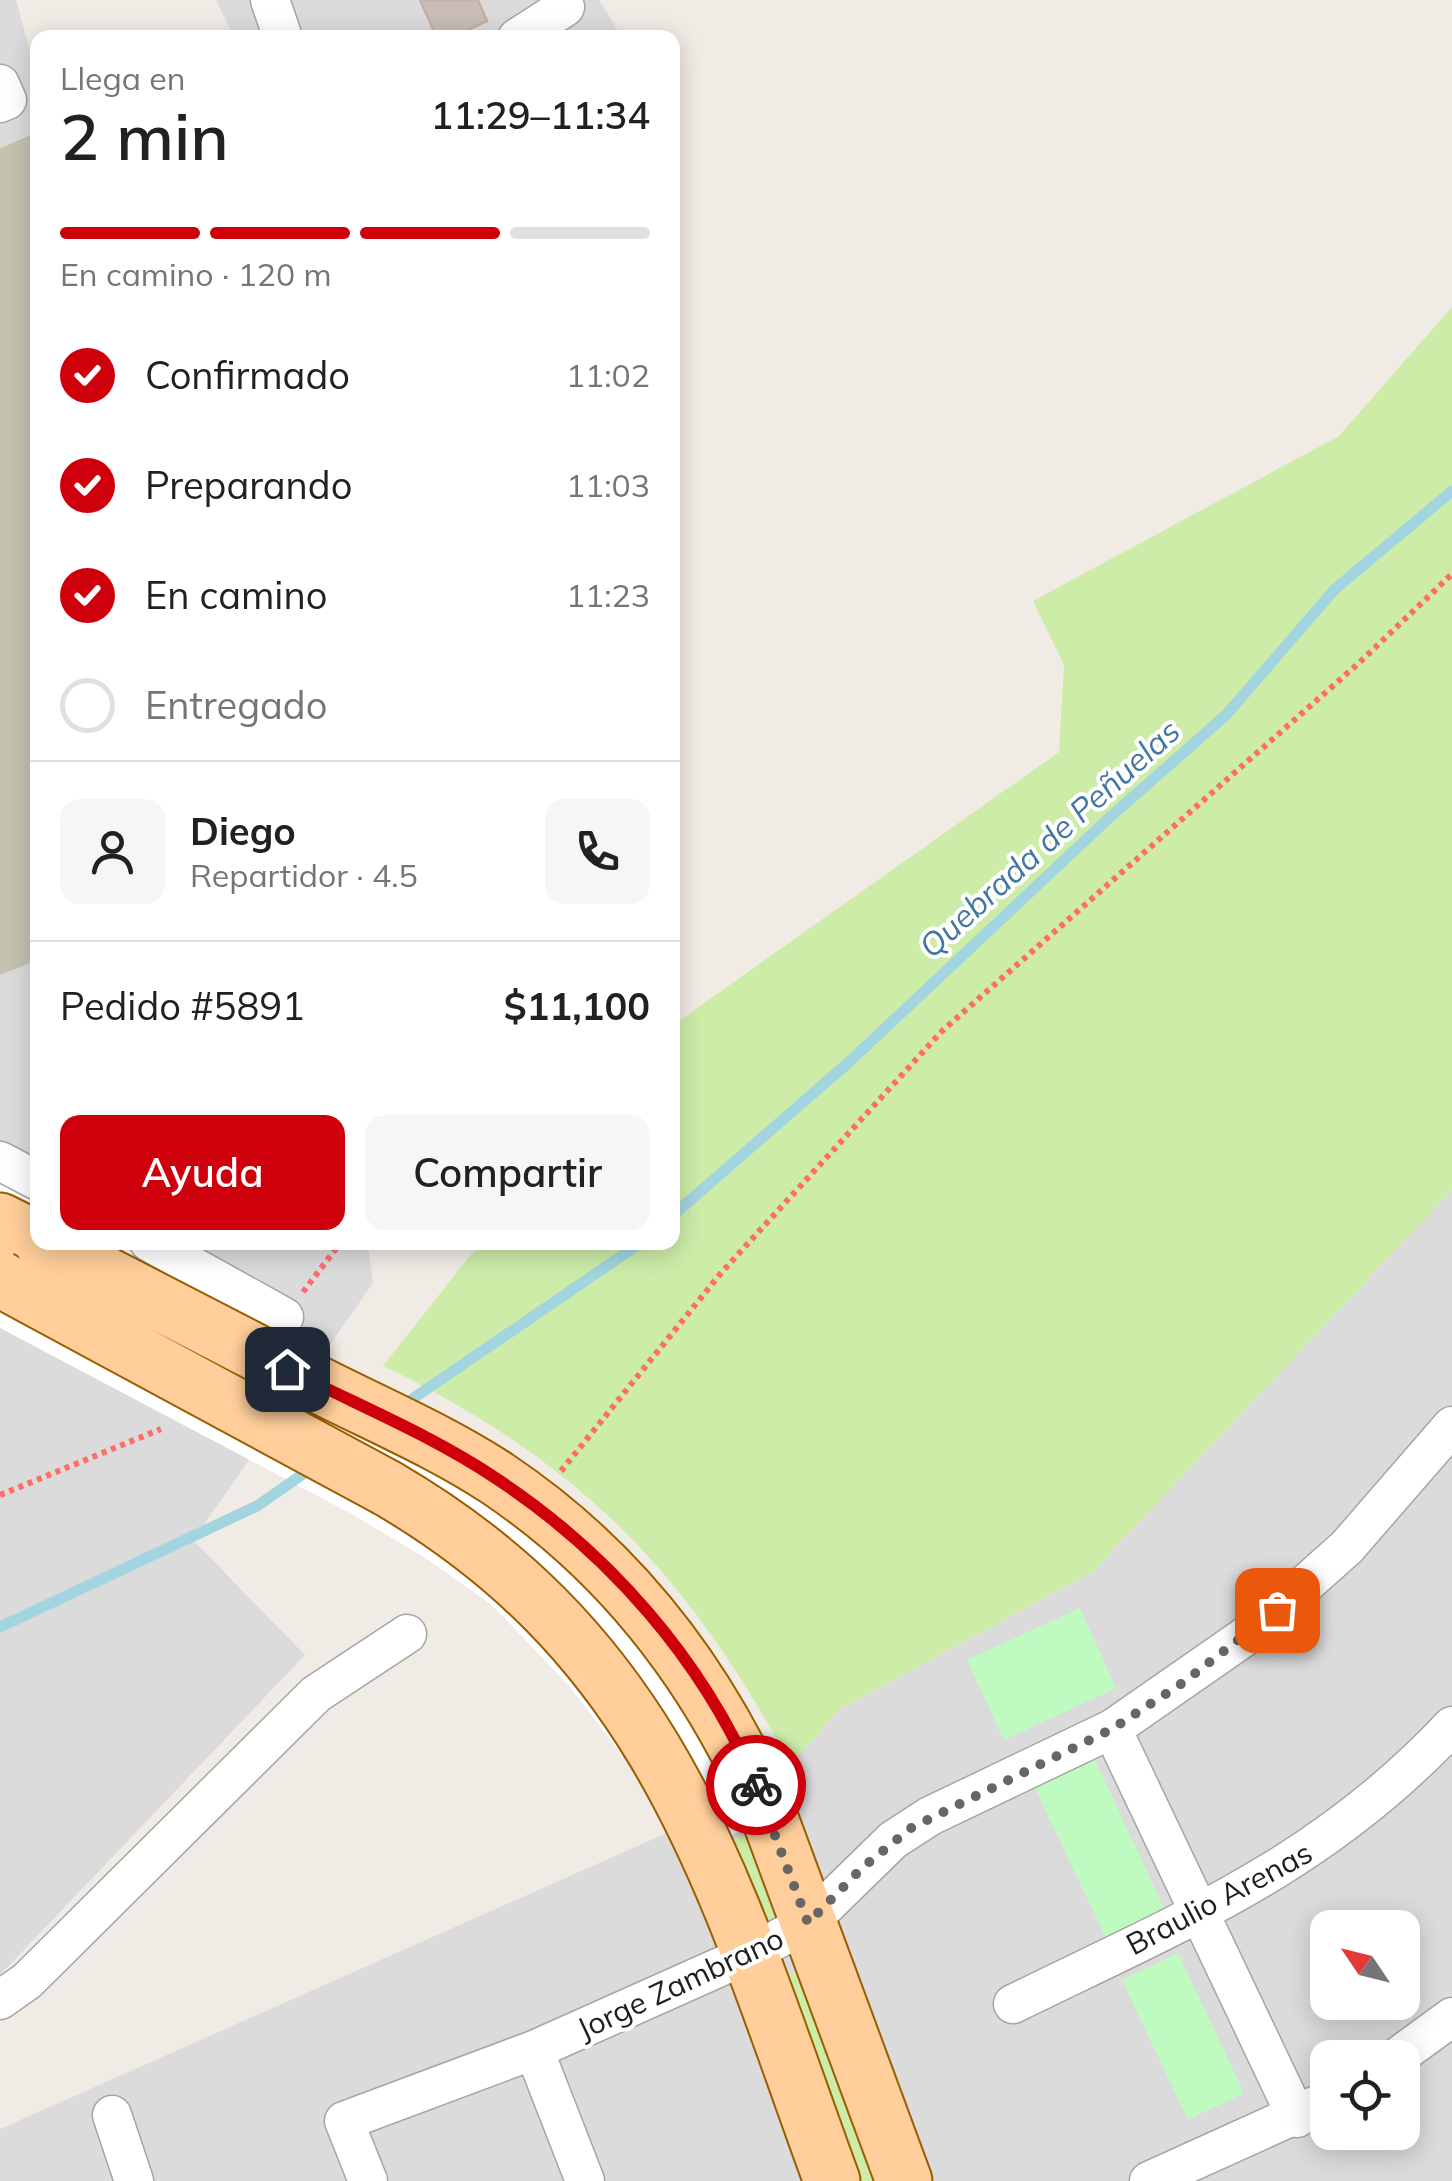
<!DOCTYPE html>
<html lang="es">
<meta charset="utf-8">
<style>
body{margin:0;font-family:Mulish,sans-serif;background:#f6f6f6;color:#202124;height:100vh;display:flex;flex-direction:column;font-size:38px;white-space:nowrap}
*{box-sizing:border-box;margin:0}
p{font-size:32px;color:#757577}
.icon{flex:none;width:55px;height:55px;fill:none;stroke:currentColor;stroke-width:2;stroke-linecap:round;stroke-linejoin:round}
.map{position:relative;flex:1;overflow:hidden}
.drawer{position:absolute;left:30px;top:30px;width:650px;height:1220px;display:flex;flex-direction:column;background:#fff;border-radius:20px;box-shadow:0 5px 25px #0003}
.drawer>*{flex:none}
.needle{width:65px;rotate:305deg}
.tools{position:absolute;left:1310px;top:1910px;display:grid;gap:20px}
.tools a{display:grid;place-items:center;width:110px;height:110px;border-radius:20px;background:#fff;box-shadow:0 5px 25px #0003;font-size:50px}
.pin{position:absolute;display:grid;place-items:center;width:85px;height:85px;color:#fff;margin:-42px;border-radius:20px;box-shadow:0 5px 15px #0006}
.courier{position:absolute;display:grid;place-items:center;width:100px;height:100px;margin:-50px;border:8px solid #cd000b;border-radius:50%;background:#fff;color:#222;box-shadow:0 2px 12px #0007}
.summary em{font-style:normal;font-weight:600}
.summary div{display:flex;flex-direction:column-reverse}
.summary{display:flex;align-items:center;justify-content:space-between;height:170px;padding:0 30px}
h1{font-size:65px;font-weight:600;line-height:75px}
.bar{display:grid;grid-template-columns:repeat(4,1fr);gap:15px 10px;align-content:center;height:120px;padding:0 30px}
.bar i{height:12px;border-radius:8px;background:#e0e0e0}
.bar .selected{background:#cd000b}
.bar p{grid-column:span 4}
.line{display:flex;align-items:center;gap:25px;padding:0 30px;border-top:2px solid #e0e0e0}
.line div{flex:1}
.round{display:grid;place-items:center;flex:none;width:105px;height:105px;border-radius:20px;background:#f6f6f6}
ol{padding:0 30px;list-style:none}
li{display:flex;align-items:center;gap:30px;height:110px}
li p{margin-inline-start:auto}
li .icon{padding:10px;border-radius:50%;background:#cd000b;color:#fff;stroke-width:4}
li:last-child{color:#757577}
li i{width:55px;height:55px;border:5px solid #e0e0e0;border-radius:50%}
.button{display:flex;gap:20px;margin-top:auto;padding:20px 30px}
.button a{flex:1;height:115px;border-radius:20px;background:#cd000b;color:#fff;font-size:40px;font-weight:600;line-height:115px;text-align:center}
.button a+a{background:#f6f6f6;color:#202124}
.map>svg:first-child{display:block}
.residential{fill:#dcdbdb;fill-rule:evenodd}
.construction{fill:#c5c3af}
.grass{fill:#cdeca8}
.park{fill:#bffbc1}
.pier{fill:#fff}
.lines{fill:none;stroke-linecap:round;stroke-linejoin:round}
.stream{stroke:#a2d5df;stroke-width:11}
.building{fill:#c8bdb7;stroke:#c2b1a6;stroke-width:2.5}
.minor-casing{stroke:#a5a5a5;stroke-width:41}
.primary-casing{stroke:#995e00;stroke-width:59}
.path{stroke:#ff6d66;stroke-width:6;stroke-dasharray:5 5;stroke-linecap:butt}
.minor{stroke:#fff;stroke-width:38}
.primary{stroke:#ffce9a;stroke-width:55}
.primary-bridge-casing{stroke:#995e00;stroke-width:59;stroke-linecap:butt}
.primary-bridge{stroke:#ffce9a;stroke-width:55}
.done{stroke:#686663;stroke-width:10;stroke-dasharray:0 18}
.route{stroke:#cd000b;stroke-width:12}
.labels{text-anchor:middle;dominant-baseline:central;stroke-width:8;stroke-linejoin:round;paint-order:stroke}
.street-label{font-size:30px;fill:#1e1e1e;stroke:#fff}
.water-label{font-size:32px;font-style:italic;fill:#4277a2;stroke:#fff}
</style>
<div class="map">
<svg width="1452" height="2181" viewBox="0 0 1452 2181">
<rect width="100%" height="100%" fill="#f0ebe4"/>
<!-- residential -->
<path class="residential" d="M0 0H16L37 76V131L0 148Z
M216 0H599L622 37H234Z
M37 960 38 1242 368 1243 373 1283 193 1540 305 1655 0 1975V975Z
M1452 1190V2181H0V2129L687 1824 790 1764 840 1709 1092 1572ZM1328 1928H1402V2002H1328ZM1328 2058H1402V2132H1328Z"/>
<!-- construction -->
<path class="construction" d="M37 132 38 960 0 975V148Z"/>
<!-- grass -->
<path class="grass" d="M1452 307V1190L1092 1572 840 1709 790 1764C690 1575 577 1459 383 1366L480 1243 672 1242 673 1025 1059 752 1064 665 1033 601 1339 436Z
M747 1834 776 1915 759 1926 723 1845Z
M798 1970 877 2181H855L780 1982Z"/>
<!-- park -->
<path class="park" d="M1080 1608 1116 1688 1004 1740 967 1660Z
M1092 1754 1166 1912 1107 1940 1032 1782Z
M1178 1953 1244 2093 1188 2120 1122 1980Z"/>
<!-- pier -->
<path class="pier" d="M0 1179 37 1199 38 1242 117 1243 431 1414 606 1531 674 1602 748 1712 793 1807 680 1859 635 1772 570 1687 492 1605 427 1559 350 1513 0 1328Z"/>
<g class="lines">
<!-- stream -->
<path class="stream" d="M672 1216 848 1063 1109 818 1226 715 1335 589 1452 491
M402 1406 642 1242
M0 1627 257 1506 313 1467"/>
</g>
<!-- building -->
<path class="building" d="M420 0H478L487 21 450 38H437Z"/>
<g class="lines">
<defs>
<path id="minor" d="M270 0 283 38
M517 38 565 7
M0 84 7 100 0 103
M0 1161 38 1181
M149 1242 284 1317
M1112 1729 1297 2118
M0 2000 27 1981 316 1694 407 1634
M1013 2004C1180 1922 1321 1866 1452 1726
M534 2050 585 2181
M1396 2058 1452 2017
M112 2115 134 2181
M368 2181 344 2121 534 2050 749 1954 808 1923 893 1840 930 1816 1112 1729 1253 1631 1347 1547 1452 1426
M1149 2181 1328 2100"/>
<path id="primary" d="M0 1221 38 1240
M387 1488C670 1653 727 1895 832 2181
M769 1816 904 2181"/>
</defs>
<!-- minor casing -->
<use href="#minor" class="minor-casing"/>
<!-- primary casing -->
<use href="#primary" class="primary-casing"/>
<!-- path -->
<path class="path" d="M303 1292 341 1242
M561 1471 721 1273 942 1031 1360 662 1452 574
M0 1495 161 1429"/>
<!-- minor -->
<use href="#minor" class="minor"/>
<!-- primary -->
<use href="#primary" class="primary"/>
<defs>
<path id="primary-bridge" d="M42 1242C134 1290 226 1337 317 1384 378 1415 442 1442 498 1479 623 1563 710 1678 769 1816
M0 1279 387 1488"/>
</defs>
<!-- primary-bridge casing -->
<use href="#primary-bridge" class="primary-bridge-casing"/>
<!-- primary-bridge -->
<use href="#primary-bridge" class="primary-bridge"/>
</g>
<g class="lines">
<!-- done -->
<path class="done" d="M756 1785 808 1923 862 1868 911 1828 1112 1729 1184 1682 1277 1610"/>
<!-- route -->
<path class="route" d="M287 1369C357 1405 432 1435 497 1479 609 1553 703 1660 756 1785"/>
</g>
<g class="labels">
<!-- street labels -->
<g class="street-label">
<text transform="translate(1219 1898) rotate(-28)">Braulio Arenas</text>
<text transform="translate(680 1983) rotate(-25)">Jorge Zambrano</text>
</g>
<!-- water labels -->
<g class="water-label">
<text transform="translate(1049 838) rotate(-42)">Quebrada de Peñuelas</text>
</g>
</g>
</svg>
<div class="tools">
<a><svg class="needle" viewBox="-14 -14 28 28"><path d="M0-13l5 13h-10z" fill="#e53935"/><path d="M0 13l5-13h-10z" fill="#757577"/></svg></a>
<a><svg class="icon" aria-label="locate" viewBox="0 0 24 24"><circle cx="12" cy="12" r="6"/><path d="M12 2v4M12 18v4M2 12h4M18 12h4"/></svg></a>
</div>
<div class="pin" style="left:1277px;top:1610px;background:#ea580c"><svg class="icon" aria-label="bag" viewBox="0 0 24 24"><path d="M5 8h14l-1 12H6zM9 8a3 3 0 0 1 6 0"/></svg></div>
<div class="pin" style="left:287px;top:1369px;background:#1f2937"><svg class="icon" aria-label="home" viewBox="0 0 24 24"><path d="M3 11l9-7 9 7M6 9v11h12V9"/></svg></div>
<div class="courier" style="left:756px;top:1785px"><svg class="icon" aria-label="bike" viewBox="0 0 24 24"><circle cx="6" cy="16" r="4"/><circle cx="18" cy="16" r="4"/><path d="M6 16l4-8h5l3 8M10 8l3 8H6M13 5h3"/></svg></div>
<section class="drawer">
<div class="summary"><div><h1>2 min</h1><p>Llega en</p></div><em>11:29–11:34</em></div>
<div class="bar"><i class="selected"></i><i class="selected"></i><i class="selected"></i><i></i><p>En camino · 120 m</p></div>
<ol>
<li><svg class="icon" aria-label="check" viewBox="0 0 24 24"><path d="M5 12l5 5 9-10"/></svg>Confirmado<p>11:02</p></li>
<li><svg class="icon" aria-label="check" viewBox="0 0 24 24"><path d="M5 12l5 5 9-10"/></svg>Preparando<p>11:03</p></li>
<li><svg class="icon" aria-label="check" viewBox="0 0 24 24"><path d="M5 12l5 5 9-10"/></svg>En camino<p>11:23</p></li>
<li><i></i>Entregado</li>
</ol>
<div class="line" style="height:180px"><a class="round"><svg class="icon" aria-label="person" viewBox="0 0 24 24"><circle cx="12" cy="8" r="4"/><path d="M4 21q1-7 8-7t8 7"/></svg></a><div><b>Diego</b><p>Repartidor · 4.5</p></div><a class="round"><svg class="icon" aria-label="phone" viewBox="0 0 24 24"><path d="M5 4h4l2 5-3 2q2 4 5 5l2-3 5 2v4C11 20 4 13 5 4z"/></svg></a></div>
<div class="line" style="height:130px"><div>Pedido #5891</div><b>$11,100</b></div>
<div class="button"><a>Ayuda</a><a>Compartir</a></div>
</section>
</div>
